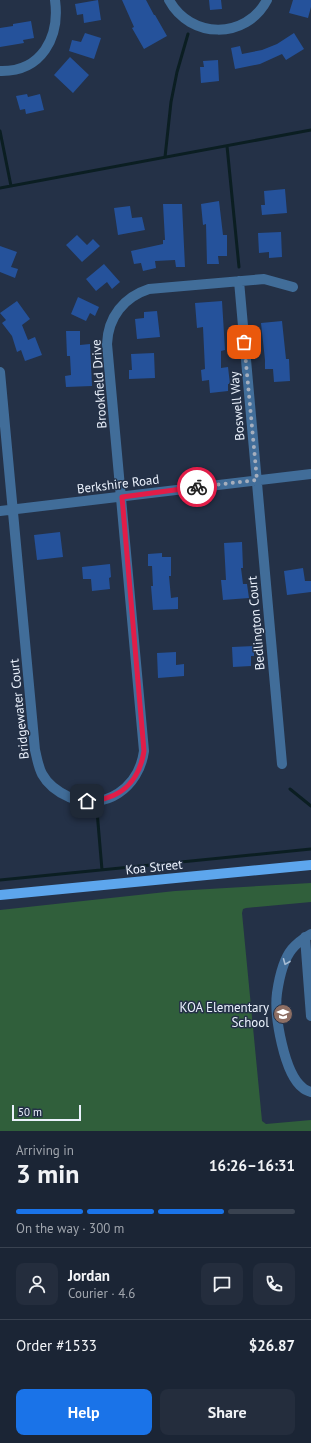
<!DOCTYPE html>
<meta charset="utf-8">
<style>
body{margin:0;font-family:"PT Sans",sans-serif;background:#242d3d;color:#f1f3f6;height:100vh;display:flex;flex-direction:column;font-size:15px;white-space:nowrap}
*{box-sizing:border-box;margin:0}
p{font-size:13px;color:#a0a5ad}
.icon{flex:none;width:22px;height:22px;fill:none;stroke:currentColor;stroke-width:2;stroke-linecap:round;stroke-linejoin:round}
.map{position:relative;height:1131px;overflow:hidden}
.sheet{display:flex;flex-direction:column;background:#1b2535;flex:1}
.sheet>*{flex:none}
.scale{position:absolute;left:12px;bottom:10px;width:69px;box-sizing:border-box;padding-left:4px;border:2px solid #eaf1fc;border-top:0;font-size:11px;line-height:14px;white-space:nowrap;color:#eaf1fc;-webkit-text-stroke:3px #243147;paint-order:stroke}
.pin{position:absolute;display:grid;place-items:center;width:34px;height:34px;color:#fff;margin:-17px;border-radius:8px;box-shadow:0 2px 6px #0006}
.courier{position:absolute;display:grid;place-items:center;width:40px;height:40px;margin:-20px;border:3px solid #e11d48;border-radius:50%;background:#fff;color:#222;box-shadow:0 1px 5px #0007}
.overview em{font-style:normal;font-weight:600}
.overview div{display:flex;flex-direction:column-reverse}
.overview{display:flex;align-items:center;justify-content:space-between;height:68px;padding:0 16px}
h1{font-size:26px;font-weight:600;line-height:30px}
.bar{display:grid;grid-template-columns:repeat(4,1fr);gap:6px 4px;align-content:center;height:48px;padding:0 16px}
.bar i{height:5px;border-radius:3px;background:#394250}
.bar .current{background:#1a73e8}
.bar p{grid-column:span 4}
.line{display:flex;align-items:center;gap:10px;padding:0 16px;border-top:1px solid #394250}
.line div{flex:1}
.round{display:grid;place-items:center;flex:none;width:42px;height:42px;border-radius:8px;background:#242d3d}
.cta{display:flex;gap:8px;margin-top:auto;padding:8px 16px}
.cta a{flex:1;height:46px;border-radius:8px;background:#1a73e8;color:#fff;font-size:16px;font-weight:600;line-height:46px;text-align:center}
.cta a+a{background:#242d3d;color:#f1f3f6}
.map>svg:first-child{display:block}
.green{fill:#305f3b}
.lines{fill:none;stroke-linecap:round;stroke-linejoin:round}
.stream{stroke:#0b1e22;stroke-width:3}
.building{fill:#25529b}
.minor{stroke:#416d99;stroke-width:10}
.major{stroke:#5da6ed;stroke-width:10}
.oneway{stroke:#a6bcd4}
.done{stroke:#a5aebd;stroke-width:4;stroke-dasharray:0 7.2}
.route{stroke:#e11d48;stroke-width:5}
.labels{text-anchor:middle;dominant-baseline:central;stroke-width:3;stroke-linejoin:round;paint-order:stroke}
.street-label{font-size:13px;fill:#eaf1fc;stroke:#243147}
.poi-label{font-size:13px;fill:#eaf1fc;stroke:#243147;text-anchor:end}
</style>
<div class="map">
<svg width="311" height="1131" viewBox="0 0 311 1131">
<rect width="100%" height="100%" fill="#243147"/>
<!-- green -->
<path class="green" d="M311 883V902L246 908 243 909 242 913 262 1121 266 1124 311 1120V1131H0V910L175 891Z"/>
<g class="lines">
<!-- stream -->
<path class="stream" d="M0 131 11 186
M227 146 239 267
M165 157 171 102 177 72 188 34
M0 188 311 130
M290 789 311 806
M97 811 102 870
M0 880 311 849"/>
</g>
<!-- building -->
<path class="building" d="M98 0 101 20 84 23 83 14 77 15 75 4Z
M122 0H146L154 15H155L167 36 144 49 132 28 134 27Z
M209 0H221L222 9 210 10Z
M293 0H311V7L308 18 289 13Z
M31 21 34 38 23 40 24 43 0 47V28L13 26V24Z
M85 33 101 38 94 59 69 51 72 40 81 42Z
M294 33 304 49 286 60 282 54 260 64 235 69 231 48 240 46 242 54 262 50 277 44Z
M70 57 89 75 73 93 54 75Z
M218 60 219 81 201 83 200 67H204L203 61Z
M27 94 28 97 40 94 44 110 26 114 25 109 20 110 16 96Z
M285 189 287 213 262 215 261 205H265L264 191Z
M219 201 223 235H227V256H218L219 264H207L206 224 203 225 201 204Z
M163 204H182L185 267H176L175 260 155 261 156 268 143 271 141 263 134 264 131 251 163 244V240H165Z
M130 206 132 218 142 217 145 230 118 235 114 208Z
M281 232 282 257 269 258V252L259 253 258 233Z
M77 235 87 245 93 239 100 246 82 262 66 245Z
M0 246 17 252 11 267 18 269 15 278 0 272Z
M104 264 120 282 112 289 107 282 96 291 86 279Z
M78 297 99 307 95 316 90 313 86 321 71 314Z
M17 301 30 319 22 325 28 340 35 337 42 355 25 361 21 350 17 352 12 336 2 323 6 320 0 313Z
M222 301 225 350 221 351V368L228 367 230 384H228V391L210 393 209 380 202 381 201 370 205 369 203 327 197 328 195 303Z
M157 311 160 337 137 339 135 319 144 318V312Z
M282 321 286 359H289L290 381 274 382 273 369H265V360L261 323Z
M66 331H80V345L90 344 92 386 66 387 65 376 71 375 70 356H67Z
M154 353 155 378 129 379V370H132L131 354Z
M60 532 63 557 37 560 34 535Z
M242 542 243 568H241L243 584H247L249 598 223 600 221 580H226L224 543Z
M162 553V557H171V576H169L171 598 178 597V609L153 610 151 586H153L152 566H148V554Z
M110 564 111 577 109 578 110 589 92 591 91 579H83L82 567Z
M303 568 305 581H311V592L287 595 284 571Z
M254 646V656H251V666L233 667 232 647Z
M176 652V665L184 664V676L158 678 157 653Z"/>
<g class="lines">
<!-- minor -->
<path class="minor" d="M169 0C190 39 246 40 267 0
M0 71C42 72 60 37 55 0
M239 281 282 764
M0 372 35 750C37 758 38 766 42 774 48 785 58 792 69 797 106 812 139 787 144 751L107 344C108 317 124 297 149 289L264 279 293 287
M0 511 311 474
M311 934C304 938 297 943 292 949 283 960 279 979 277 993 274 1015 284 1074 303 1088 305 1090 308 1091 311 1092
M305 937 311 1016"/>
<!-- major -->
<path class="major" d="M0 895 311 865"/>
</g>
<!-- one-way arrows -->
<defs><path id="oneway-chevron" d="M-2-3.5L2.5 0L-2 3.5" fill="none" stroke-width="1.6" stroke-linecap="round" stroke-linejoin="round"/></defs>
<use class="oneway" href="#oneway-chevron" transform="translate(286 962) rotate(112)"/>
<g class="lines">
<!-- done -->
<path class="done" d="M197 487 257 480 244 342"/>
<!-- route -->
<path class="route" d="M87 801C119 800 139 783 144 751L122 497 197 487"/>
</g>
<!-- icons -->
<defs>
<symbol id="school-disc" viewBox="-11 -11 22 22"><circle r="9.5" fill="#8d6e63" stroke="#243147"/><path d="M0-5L7-2L0 1L-7-2ZM-4 1L0 2.5L4 1V4Q0 6-4 4Z" fill="#fff"/></symbol>
</defs>
<g fill-rule="evenodd">
<use href="#school-disc" x="272" y="1003" width="22" height="22"/>
</g>
<g class="labels">
<!-- street labels -->
<g class="street-label">
<text transform="translate(99 384) rotate(-94)">Brookfield Drive</text>
<text transform="translate(237 406) rotate(-95)">Boswell Way</text>
<text transform="translate(118 484) rotate(-7)">Berkshire Road</text>
<text transform="translate(256 623) rotate(-95)">Bedlington Court</text>
<text transform="translate(19 709) rotate(-96)">Bridgewater Court</text>
<text transform="translate(154 867) rotate(-6)">Koa Street</text>
</g>
<!-- poi labels -->
<g class="poi-label">
<text x="269" y="1007">KOA Elementary<tspan x="269" dy="15">School</tspan></text>
</g>
</g>
</svg>
<div class="scale">50 m</div>
<div class="pin" style="left:244px;top:342px;background:#ea580c"><svg class="icon" aria-label="bag" viewBox="0 0 24 24"><path d="M5 8h14l-1 12H6zM9 8a3 3 0 0 1 6 0"/></svg></div>
<div class="pin" style="left:87px;top:801px;background:#1f2937"><svg class="icon" aria-label="home" viewBox="0 0 24 24"><path d="M3 11l9-7 9 7M6 9v11h12V9"/></svg></div>
<div class="courier" style="left:197px;top:487px"><svg class="icon" aria-label="bike" viewBox="0 0 24 24"><circle cx="6" cy="16" r="4"/><circle cx="18" cy="16" r="4"/><path d="M6 16l4-8h5l3 8M10 8l3 8H6M13 5h3"/></svg></div>
</div>
<section class="sheet">
<div class="overview"><div><h1>3 min</h1><p>Arriving in</p></div><em>16:26–16:31</em></div>
<div class="bar"><i class="current"></i><i class="current"></i><i class="current"></i><i></i><p>On the way · 300 m</p></div>
<div class="line" style="height:72px"><a class="round"><svg class="icon" aria-label="person" viewBox="0 0 24 24"><circle cx="12" cy="8" r="4"/><path d="M4 21q1-7 8-7t8 7"/></svg></a><div><b>Jordan</b><p>Courier · 4.6</p></div><a class="round"><svg class="icon" aria-label="chat" viewBox="0 0 24 24"><path d="M4 5h16v11H9l-5 4z"/></svg></a><a class="round"><svg class="icon" aria-label="phone" viewBox="0 0 24 24"><path d="M5 4h4l2 5-3 2q2 4 5 5l2-3 5 2v4C11 20 4 13 5 4z"/></svg></a></div>
<div class="line" style="height:52px"><div>Order #1533</div><b>$26.87</b></div>
<div class="cta"><a>Help</a><a>Share</a></div>
</section>
